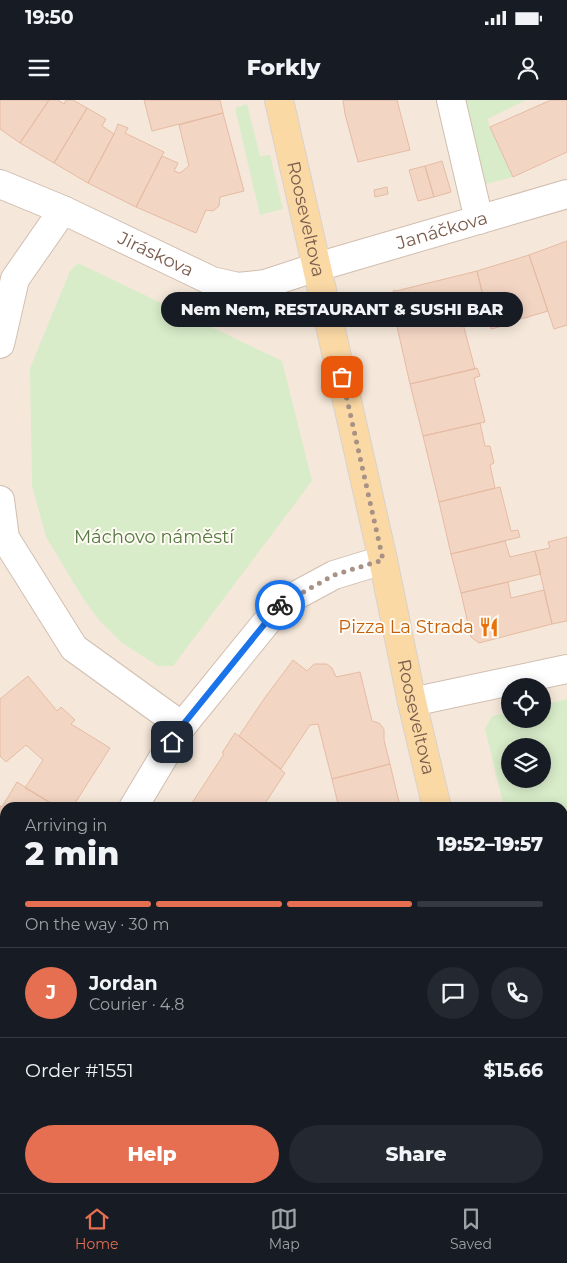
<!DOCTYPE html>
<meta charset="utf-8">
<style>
body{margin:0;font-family:Montserrat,sans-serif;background:#242831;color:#f1f3f6;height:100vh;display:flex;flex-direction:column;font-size:19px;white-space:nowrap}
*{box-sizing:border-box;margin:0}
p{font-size:16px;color:#9ea1a6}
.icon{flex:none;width:28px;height:28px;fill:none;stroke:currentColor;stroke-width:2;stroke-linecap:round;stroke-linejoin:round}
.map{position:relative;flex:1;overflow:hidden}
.panel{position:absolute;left:0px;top:702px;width:568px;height:391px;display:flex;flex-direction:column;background:#171b24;border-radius:15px 15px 0 0;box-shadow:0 2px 12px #0003}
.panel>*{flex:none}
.tools{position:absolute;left:501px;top:578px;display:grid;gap:10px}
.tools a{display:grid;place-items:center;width:50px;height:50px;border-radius:50%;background:#171b24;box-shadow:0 2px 12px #0003;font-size:25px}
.pin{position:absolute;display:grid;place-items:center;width:42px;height:42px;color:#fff;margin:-21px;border-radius:10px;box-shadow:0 2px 8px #0006}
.courier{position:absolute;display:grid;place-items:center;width:50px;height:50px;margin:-25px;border:4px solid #1a73e8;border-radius:50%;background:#fff;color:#222;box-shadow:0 1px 6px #0007}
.bubble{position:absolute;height:35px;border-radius:18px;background:#171b24;box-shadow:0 2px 12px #0003;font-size:16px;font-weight:800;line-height:35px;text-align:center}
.head em{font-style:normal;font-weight:800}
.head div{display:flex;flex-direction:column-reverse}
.head{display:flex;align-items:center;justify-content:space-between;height:85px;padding:0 25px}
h1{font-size:32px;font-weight:800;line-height:38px}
.bar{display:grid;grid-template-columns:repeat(4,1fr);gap:8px 5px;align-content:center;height:60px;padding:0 25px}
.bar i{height:6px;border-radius:4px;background:#363941}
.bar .selected{background:#e76f51}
.bar p{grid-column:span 4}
.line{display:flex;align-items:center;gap:12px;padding:0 25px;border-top:1px solid #363941}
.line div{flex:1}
.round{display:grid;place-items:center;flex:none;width:52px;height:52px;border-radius:26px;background:#242831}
.action{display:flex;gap:10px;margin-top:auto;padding:10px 25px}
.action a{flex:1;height:58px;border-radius:30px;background:#e76f51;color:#fff;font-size:20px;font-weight:800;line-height:58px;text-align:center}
.action a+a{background:#242831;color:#f1f3f6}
.status{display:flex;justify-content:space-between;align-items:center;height:35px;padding:0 25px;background:#171b24;direction:ltr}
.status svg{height:14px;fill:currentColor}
header{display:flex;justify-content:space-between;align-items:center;height:65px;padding:0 25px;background:#171b24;font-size:22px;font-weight:800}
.dock{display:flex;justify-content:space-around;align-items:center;height:70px;border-top:1px solid #363941;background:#171b24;font-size:14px;color:#9ea1a6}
.dock a{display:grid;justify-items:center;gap:2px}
.dock .selected{color:#e76f51}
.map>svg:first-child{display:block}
.residential{fill:#f5e8da;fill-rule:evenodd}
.green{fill:#d8ecc9;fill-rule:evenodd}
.building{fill:#f3d5c3;stroke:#e6bba3}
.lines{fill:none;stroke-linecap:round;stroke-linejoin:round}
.minor-casing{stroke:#d1beb0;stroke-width:30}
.major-casing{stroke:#dad1cd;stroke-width:30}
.minor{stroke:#fff;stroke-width:28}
.major{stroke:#fbd9a5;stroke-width:28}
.done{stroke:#a89285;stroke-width:5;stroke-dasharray:0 9}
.route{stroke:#1a73e8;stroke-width:6}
.labels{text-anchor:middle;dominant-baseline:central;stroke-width:4;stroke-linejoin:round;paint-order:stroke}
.street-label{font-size:18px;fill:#7a5c4d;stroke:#fffaf3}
.park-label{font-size:18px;fill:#537a41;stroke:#fffaf3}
.food-label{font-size:18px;fill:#c56008;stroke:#fffaf3;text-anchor:end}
</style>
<div class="status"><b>19:50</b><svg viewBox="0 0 49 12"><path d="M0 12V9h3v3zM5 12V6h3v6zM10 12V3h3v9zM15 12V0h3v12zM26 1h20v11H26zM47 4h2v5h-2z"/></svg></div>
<header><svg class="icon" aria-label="menu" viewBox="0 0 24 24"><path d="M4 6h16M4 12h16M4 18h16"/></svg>Forkly<svg class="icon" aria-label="person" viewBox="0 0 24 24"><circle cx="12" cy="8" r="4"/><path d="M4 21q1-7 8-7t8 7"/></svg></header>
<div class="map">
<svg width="567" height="1093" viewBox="0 0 567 1093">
<rect width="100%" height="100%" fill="#fdf6ec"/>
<!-- residential -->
<path class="residential" d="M0 0H567V1093H0ZM510 586H542V619H510ZM510 646H542V679H510ZM5 708H562V1089H5Z"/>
<!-- green -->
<path class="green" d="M461 0H526L487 19 513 77 482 85Z
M247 4 260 56 270 55 283 109 260 115 235 8Z
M78 163 282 261 312 381 173 566H158L121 542 99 520 84 500 46 437 32 386 30 268 70 171Z
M567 599V966L562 947V708L504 707 485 629 492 616 510 612V619H542L543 605ZM510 646H542V679H510Z"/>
<!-- building -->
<path class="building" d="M0 0H49L20 43 0 29Z
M49 0H58L64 4 66 0H73L87 8 54 63 20 43Z
M144 0H220L223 13 152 31Z
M343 0H397L410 50 358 62 345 14Z
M551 0H567V52L513 77 490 27Z
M87 8 106 19 102 26 114 34 88 83 54 63Z
M223 13 244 91 220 97 219 106 213 111 206 110 196 133 136 107 162 56 178 63 174 71 180 73 189 66 179 25Z
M118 24 128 28 125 33 164 52 136 107 88 83 114 34Z
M442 61 451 92 434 97 425 66Z
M425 66 434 97 418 101 409 70Z
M387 87 388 94 375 97 374 90Z
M567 141V225L554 229 529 155Z
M529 155 548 211 514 221 515 223 491 229 477 171Z
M477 171 487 214 462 220 475 269 410 284 391 200 388 199 394 190 396 191Z
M477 268 480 276 474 278 485 322 423 336 410 284Z
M480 323 485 346H490L494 363 490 365 495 388 439 402 423 336Z
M500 387 511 431 518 430 520 437 451 454 439 402Z
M567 437V521L552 524 535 451 550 448 548 442Z
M505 441 510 457 535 451 541 474 461 493 451 454Z
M508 482 511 498 544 490 552 524 479 543 471 537 461 493Z
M293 560 307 571 314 564H327L332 568 336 577 360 572 372 621 379 623 384 629V640L390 664 332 679 318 624 310 625 281 669 239 636 264 599Z
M28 576 57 611 61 607 75 620 71 624 110 648 72 708H59L25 688 43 660 26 645 6 662 0 656V599Z
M235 633 285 673 262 708H186L189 704 190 706 224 654 222 653Z
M390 664 399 702V708H339L332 679Z
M17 682 59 708H5V763L0 761V706L2 707Z
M0 761 5 763V839L0 850Z
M5 1079V1089H58L57 1091 60 1093H0Z
M408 1089H487L488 1093H409Z"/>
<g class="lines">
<defs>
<g id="minor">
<path d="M451 0 479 120"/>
<path id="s1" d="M0 84 63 110 212 181 238 187 265 184 317 167 567 94"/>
<path d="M0 244 15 179 63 110"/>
<path d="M0 400 5 438 74 548 182 626"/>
<path d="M412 602 567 569"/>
<path d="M133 708 182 626 282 503 334 475 383 460"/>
<path d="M0 959 5 949"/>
</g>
<g id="major">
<path id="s2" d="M279 0 383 460 412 602 437 708"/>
<path d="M529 1089 530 1093"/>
</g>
</defs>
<!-- minor casing -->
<use href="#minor" class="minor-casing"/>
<!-- major casing -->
<use href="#major" class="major-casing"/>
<!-- minor -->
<use href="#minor" class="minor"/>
<!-- major -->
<use href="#major" class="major"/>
</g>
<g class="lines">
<!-- done -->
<path class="done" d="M280 505 334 475 383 460 342 277"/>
<!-- route -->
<path class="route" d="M172 642 182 626 280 505"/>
</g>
<!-- icons -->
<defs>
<symbol id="restaurant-bare" viewBox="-9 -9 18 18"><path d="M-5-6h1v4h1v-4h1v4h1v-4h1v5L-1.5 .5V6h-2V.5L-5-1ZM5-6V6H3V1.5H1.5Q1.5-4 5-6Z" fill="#e8710a" stroke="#fffaf3" stroke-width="2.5" paint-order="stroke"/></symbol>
</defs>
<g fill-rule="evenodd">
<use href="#restaurant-bare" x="475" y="513" width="28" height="28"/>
</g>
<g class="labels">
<!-- street labels -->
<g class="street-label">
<text stroke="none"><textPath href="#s2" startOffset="122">Rooseveltova</textPath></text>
<text stroke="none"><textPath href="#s1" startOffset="472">Janáčkova</textPath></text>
<text stroke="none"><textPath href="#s1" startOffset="171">Jiráskova</textPath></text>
<text stroke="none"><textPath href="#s2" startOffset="632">Rooseveltova</textPath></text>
</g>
<!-- park labels -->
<g class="park-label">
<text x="154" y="437">Máchovo náměstí</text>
</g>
<!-- food labels -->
<g class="food-label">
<text x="474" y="527">Pizza La Strada</text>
</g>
</g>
</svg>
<div class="tools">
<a><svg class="icon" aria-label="locate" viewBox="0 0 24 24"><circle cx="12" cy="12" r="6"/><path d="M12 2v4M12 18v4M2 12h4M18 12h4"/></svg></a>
<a><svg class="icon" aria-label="layers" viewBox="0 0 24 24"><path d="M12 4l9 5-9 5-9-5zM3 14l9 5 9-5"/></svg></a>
</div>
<div class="pin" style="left:342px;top:277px;background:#ea580c"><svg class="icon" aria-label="bag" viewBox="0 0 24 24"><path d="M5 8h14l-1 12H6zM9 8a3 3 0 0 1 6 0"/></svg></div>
<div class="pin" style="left:172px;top:642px;background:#1f2937"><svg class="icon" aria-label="home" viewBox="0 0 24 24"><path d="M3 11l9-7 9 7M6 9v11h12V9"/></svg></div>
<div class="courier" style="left:280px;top:505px"><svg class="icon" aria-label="bike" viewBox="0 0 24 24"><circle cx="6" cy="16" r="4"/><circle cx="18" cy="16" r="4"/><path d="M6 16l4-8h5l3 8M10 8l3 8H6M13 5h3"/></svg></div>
<div class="bubble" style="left:161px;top:192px;width:362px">Nem Nem, RESTAURANT &amp; SUSHI BAR</div>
<section class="panel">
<div class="head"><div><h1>2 min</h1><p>Arriving in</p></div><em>19:52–19:57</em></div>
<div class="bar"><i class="selected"></i><i class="selected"></i><i class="selected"></i><i></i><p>On the way · 30 m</p></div>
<div class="line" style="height:90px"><b class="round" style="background:#e76f51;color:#fff">J</b><div><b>Jordan</b><p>Courier · 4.8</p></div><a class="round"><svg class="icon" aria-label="chat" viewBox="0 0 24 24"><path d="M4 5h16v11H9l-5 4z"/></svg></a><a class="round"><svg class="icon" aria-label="phone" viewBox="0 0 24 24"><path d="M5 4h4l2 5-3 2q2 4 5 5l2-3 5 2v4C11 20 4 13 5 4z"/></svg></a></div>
<div class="line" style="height:65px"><div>Order #1551</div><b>$15.66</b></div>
<div class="action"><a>Help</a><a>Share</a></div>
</section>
</div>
<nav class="dock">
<a class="selected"><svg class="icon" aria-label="home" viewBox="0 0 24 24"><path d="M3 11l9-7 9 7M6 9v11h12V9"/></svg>Home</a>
<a><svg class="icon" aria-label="map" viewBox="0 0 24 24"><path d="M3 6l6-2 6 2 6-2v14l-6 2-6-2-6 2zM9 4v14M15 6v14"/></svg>Map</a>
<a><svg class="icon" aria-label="saved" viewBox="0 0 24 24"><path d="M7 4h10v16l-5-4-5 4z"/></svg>Saved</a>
</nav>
